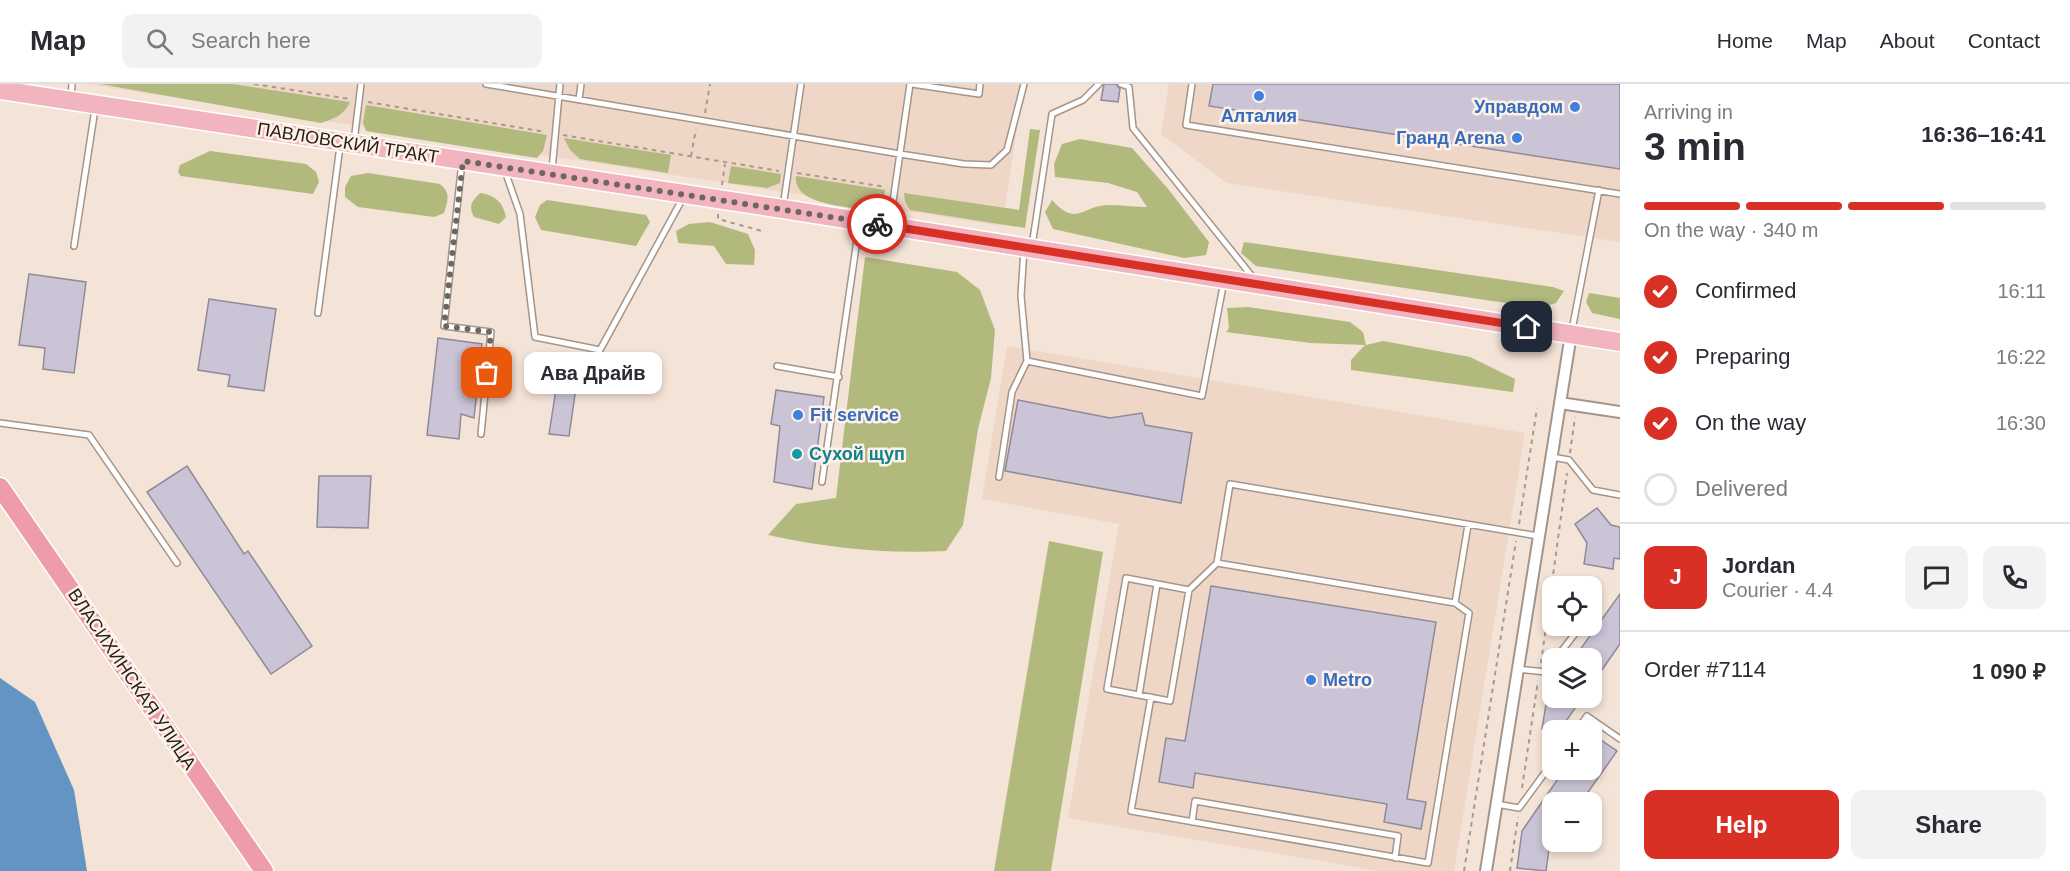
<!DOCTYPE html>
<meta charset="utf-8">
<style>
body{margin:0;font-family:Helvetica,sans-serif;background:#f2f2f3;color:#2b2b33;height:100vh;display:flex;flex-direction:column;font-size:22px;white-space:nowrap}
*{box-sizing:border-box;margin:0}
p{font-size:20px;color:#7c7c81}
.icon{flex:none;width:33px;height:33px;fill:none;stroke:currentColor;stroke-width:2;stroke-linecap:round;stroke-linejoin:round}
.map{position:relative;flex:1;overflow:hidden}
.side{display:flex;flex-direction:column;background:#fff;width:450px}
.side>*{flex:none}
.buttons{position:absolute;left:1542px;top:492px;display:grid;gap:12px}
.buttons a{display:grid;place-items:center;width:60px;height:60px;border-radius:12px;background:#fff;box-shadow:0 3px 9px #0003;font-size:30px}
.pin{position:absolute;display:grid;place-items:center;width:51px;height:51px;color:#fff;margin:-26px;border-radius:12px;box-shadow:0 3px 9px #0006}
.courier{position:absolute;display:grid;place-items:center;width:60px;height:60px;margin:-30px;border:4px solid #d93025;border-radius:50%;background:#fff;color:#222;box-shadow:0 2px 8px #0007}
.bubble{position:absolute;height:42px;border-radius:12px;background:#fff;box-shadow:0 3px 9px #0003;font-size:20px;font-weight:700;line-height:42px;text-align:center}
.overview em{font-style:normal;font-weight:700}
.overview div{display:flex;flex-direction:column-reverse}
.overview{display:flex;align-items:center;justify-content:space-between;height:102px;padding:0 24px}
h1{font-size:39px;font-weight:700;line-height:45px}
.bar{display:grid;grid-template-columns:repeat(4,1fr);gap:9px 6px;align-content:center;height:72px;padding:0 24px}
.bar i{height:8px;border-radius:4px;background:#e1e1e2}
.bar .selected{background:#d93025}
.bar p{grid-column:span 4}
.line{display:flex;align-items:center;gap:15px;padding:0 24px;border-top:2px solid #e1e1e2}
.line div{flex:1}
.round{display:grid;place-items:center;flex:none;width:63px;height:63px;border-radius:12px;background:#f2f2f3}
ol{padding:0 24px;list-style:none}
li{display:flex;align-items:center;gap:18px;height:66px}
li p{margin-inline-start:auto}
li .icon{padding:6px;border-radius:50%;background:#d93025;color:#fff;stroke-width:4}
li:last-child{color:#7c7c81}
li i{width:33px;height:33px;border:3px solid #e1e1e2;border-radius:50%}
.cta{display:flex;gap:12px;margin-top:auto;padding:12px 24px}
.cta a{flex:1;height:69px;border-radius:12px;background:#d93025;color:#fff;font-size:24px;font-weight:700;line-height:69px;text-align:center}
.cta a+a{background:#f2f2f3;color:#2b2b33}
header{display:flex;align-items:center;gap:36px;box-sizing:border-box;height:84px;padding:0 30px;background:#fff;border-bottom:2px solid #e1e1e2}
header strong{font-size:28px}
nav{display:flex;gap:33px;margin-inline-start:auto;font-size:21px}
.search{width:420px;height:54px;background:#f2f2f3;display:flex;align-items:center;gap:15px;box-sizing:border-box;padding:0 21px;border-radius:12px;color:#7c7c81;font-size:22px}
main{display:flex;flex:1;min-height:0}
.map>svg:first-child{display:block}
.built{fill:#eed7c6}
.green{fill:#b2b97d}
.water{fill:#6494c4}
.building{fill:#cac4d6;stroke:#8f8a9a;stroke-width:1.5}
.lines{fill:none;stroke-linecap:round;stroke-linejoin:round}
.service-casing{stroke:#a4958a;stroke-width:8}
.minor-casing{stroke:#a4958a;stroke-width:14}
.primary-casing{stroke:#fff;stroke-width:21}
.trunk-casing{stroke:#fff;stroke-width:21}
.path{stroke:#a79a90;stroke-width:2;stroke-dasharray:4.5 4.5;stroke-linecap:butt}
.service{stroke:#fff;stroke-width:5}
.minor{stroke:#fff;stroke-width:10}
.primary{stroke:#f2b4bf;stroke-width:18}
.trunk{stroke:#ee9baa;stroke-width:18}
.done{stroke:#6f665e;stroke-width:6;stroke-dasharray:0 10.8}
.route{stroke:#d93025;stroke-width:8}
.shop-dot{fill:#3f7fe0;stroke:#fef1e7;stroke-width:2}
.culture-dot{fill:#0f9aa8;stroke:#fef1e7;stroke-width:2}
.labels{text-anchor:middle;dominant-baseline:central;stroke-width:5;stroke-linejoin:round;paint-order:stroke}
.shop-label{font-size:18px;font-weight:bold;fill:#366cbe;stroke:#fef1e7;text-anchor:end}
.street-label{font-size:18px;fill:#28221d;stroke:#fef1e7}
.culture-label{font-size:18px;font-weight:bold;fill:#0d838f;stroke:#fef1e7;text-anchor:start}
</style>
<header>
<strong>Map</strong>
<div class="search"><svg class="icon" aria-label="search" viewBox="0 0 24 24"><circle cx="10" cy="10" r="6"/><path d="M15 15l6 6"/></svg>Search here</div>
<nav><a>Home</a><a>Map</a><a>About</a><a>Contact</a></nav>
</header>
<main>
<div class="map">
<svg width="1620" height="787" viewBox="0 0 1620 787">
<rect width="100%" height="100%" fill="#f4e3d7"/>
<!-- built -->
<path class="built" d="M86 0H1024L1002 142Z
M1169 0H1620V158L1227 99 1161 50Z
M1007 262 1525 349 1454 787H1379L1068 734 1119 440 982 415Z"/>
<!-- green -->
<path class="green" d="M100 0H233L350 18C344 31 334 35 321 39Z
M366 21 547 51 543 67 537 74 366 47 363 39Z
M1030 45 1040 46 1025 144 910 126 905 118 904 109 1019 126Z
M564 54 671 71 668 89 580 75 570 66Z
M1080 55 1132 64 1169 106 1209 158 1206 171 1184 174 1053 145 1045 128 1052 116C1077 144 1083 121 1108 121 1121 121 1135 123 1147 123L1137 108 1108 99 1055 93 1054 80 1062 60Z
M210 67 306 80 316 88 319 98 313 110 181 92 178 88 180 81Z
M731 82 781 90 780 99 767 104 728 99Z
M368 89 440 100C451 109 448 116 444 129L434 133 358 123 345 113V103L351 92Z
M796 92 885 106 883 121 878 127C856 123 792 123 796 92Z
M480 109C495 111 503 118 506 133L499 140 474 133C468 122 472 117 480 109Z
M547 116 646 131 650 138 636 162 541 146 535 133 540 121Z
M710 138 748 150 755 166 754 181 726 180 714 162 678 159 676 147 689 140Z
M1244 158 1553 203 1564 207 1556 219 1540 224 1256 182 1241 169Z
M865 173 957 188 980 206 995 246 991 294 978 345 963 441 946 467C885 470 828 464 768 451L796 420 836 414Z
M1589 209 1620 214V235L1592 229 1586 218Z
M1248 223 1350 238 1363 248 1366 261 1383 257 1470 273 1515 295 1513 308 1351 286V276L1365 261 1311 259 1226 248 1229 244 1227 224Z
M1049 457 1103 468 1051 787H994Z"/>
<!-- water -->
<path class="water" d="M0 594 35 618 74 706 87 787H0Z"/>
<!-- building -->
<path class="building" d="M1104 0H1116L1120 5 1118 18 1101 16Z
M1213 0H1620V85L1209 22Z
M29 190 86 198 74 289 43 285 45 264 19 261Z
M209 215 276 225 264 307 228 302 230 291 198 286Z
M438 254 482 260 474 334 461 330 459 355 427 351Z
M561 273 580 276 569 352 549 350Z
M776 306 824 313 812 405 774 398 780 342 771 340Z
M1018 316 1110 334 1142 329 1145 341 1192 349 1181 419 1005 387Z
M187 382 244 470 248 467 312 562 271 590 147 408Z
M319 392H371L368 444 317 443Z
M1597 424 1611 441 1620 443V475L1614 474 1613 485 1584 480 1587 459 1575 440Z
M1211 502 1436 538 1407 715 1426 718 1421 745 1384 738 1387 720 1195 689 1193 704 1159 698 1166 654 1185 657Z
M1620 510V560L1592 600V574H1574Z
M1547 614H1582L1560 646 1542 645Z
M1592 650 1617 667 1581 718H1552V760L1549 765 1546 787 1517 784 1522 747 1564 686H1592Z"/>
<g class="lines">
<defs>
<path id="service" d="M486 0 900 70 964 80 991 81 1007 66 1024 0
M912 0 979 10 980 0
M1121 0 1129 3 1133 44 1255 196
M1192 0 1186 41 1620 110
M71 13 72 0
M579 16 581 0
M354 58 361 0
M462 78 444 242 491 248 481 350
M552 86 560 0
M505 87 520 130 535 253 600 266 684 112
M783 123 801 0
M890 138 910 0
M74 162 95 25
M1032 162 1052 30 1083 16 1099 0
M318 229 340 62
M1572 246 1599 106
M1027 277 1202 312 1224 197
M777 282 839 293
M0 339 89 351 177 479
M1552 373 1569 376 1593 406 1620 411
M999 393 1012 308 1027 277 1021 212 1024 165
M822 398 859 142
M1468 441 1455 519 1217 479 1230 400 1538 452
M1582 502 1583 497
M1189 506 1170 617 1107 605 1126 494 1189 506 1217 479
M1556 574 1574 551 1575 542
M1517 585 1546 588 1552 579
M1139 611 1157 500
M1151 613 1131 727 1428 779 1469 529 1455 519
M1577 646 1587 632 1620 655
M1496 720 1519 724 1552 679
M1192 738 1195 717 1398 752 1395 774"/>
<path id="minor" d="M1560 319 1620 328
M1486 787 1571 250"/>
<path id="primary" d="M0 6 783 125 1620 258"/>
<path id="trunk" d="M0 403 264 787"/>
</defs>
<!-- service casing -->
<use href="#service" class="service-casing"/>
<!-- minor casing -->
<use href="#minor" class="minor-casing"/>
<!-- primary casing -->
<use href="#primary" class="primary-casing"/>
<!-- trunk casing -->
<use href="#trunk" class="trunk-casing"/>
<!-- path -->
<path class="path" d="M254 0 350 15
M368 18 545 48
M705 29 710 0
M563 51 779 87
M691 72 696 45
M797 89 886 103
M722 101 725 80
M718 130V135L762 147
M1570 369 1575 333
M1519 440 1537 324
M1541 579 1567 389
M1522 704 1538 597
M1464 787 1516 457
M1510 787 1518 733"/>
<!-- service -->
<use href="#service" class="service"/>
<!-- minor -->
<use href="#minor" class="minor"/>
<!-- primary -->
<use href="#primary" class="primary"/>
<!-- trunk -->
<use href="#trunk" class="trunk"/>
</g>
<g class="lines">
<!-- done -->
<path class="done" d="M487 289 491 248 444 242 463 77 877 140"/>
<!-- route -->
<path class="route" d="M877 140 1527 243"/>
</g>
<!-- markers -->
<g class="shop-dot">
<circle cx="1259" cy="12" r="6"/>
<circle cx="1575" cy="23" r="6"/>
<circle cx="1517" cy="54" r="6"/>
<circle cx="798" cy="331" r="6"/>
<circle cx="1311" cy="596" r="6"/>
</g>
<circle class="culture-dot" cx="797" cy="370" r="6"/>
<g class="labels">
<!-- shop labels -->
<g class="shop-label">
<text x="1563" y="23">Управдом</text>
<text x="1259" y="32" text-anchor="middle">Алталия</text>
<text x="1505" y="54">Гранд Arena</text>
<text x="810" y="331" text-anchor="start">Fit service</text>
<text x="1323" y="596" text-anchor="start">Metro</text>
</g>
<!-- street labels -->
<g class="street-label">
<text transform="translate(348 59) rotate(9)">ПАВЛОВСКИЙ ТРАКТ</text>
<text transform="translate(132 595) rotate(56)">ВЛАСИХИНСКАЯ УЛИЦА</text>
</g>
<!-- culture labels -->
<g class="culture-label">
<text x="809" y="370">Сухой щуп</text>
</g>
</g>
</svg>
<div class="buttons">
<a><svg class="icon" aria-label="locate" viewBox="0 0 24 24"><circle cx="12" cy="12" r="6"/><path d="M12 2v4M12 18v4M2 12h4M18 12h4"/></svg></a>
<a><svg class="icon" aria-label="layers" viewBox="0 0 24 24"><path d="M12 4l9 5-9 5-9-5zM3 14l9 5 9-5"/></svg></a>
<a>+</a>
<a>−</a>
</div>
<div class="pin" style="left:487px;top:289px;background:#ea580c"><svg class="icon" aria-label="bag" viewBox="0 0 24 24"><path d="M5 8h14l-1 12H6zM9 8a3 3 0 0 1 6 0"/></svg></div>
<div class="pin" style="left:1527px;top:243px;background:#1f2937"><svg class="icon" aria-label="home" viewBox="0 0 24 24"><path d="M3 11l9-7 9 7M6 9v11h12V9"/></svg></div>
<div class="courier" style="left:877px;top:140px"><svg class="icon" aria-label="bike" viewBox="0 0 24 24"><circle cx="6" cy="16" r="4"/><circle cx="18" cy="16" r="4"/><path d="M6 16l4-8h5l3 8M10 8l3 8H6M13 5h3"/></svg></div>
<div class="bubble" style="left:524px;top:268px;width:138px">Ава Драйв</div>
</div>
<section class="side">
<div class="overview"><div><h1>3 min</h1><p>Arriving in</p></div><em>16:36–16:41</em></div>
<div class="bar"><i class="selected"></i><i class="selected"></i><i class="selected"></i><i></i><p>On the way · 340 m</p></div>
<ol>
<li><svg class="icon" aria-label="check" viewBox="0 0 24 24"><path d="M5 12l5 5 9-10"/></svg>Confirmed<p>16:11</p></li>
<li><svg class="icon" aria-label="check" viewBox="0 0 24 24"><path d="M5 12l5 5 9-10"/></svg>Preparing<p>16:22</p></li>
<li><svg class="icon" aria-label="check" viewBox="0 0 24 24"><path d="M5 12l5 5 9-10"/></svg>On the way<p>16:30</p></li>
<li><i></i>Delivered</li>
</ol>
<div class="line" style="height:108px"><b class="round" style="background:#d93025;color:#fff">J</b><div><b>Jordan</b><p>Courier · 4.4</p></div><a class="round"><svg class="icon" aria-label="chat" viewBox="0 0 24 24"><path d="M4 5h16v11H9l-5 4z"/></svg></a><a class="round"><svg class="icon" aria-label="phone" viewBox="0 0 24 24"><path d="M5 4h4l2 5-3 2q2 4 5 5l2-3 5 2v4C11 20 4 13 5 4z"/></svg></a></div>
<div class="line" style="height:78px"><div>Order #7114</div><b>1 090 ₽</b></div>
<div class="cta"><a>Help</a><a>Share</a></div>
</section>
</main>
